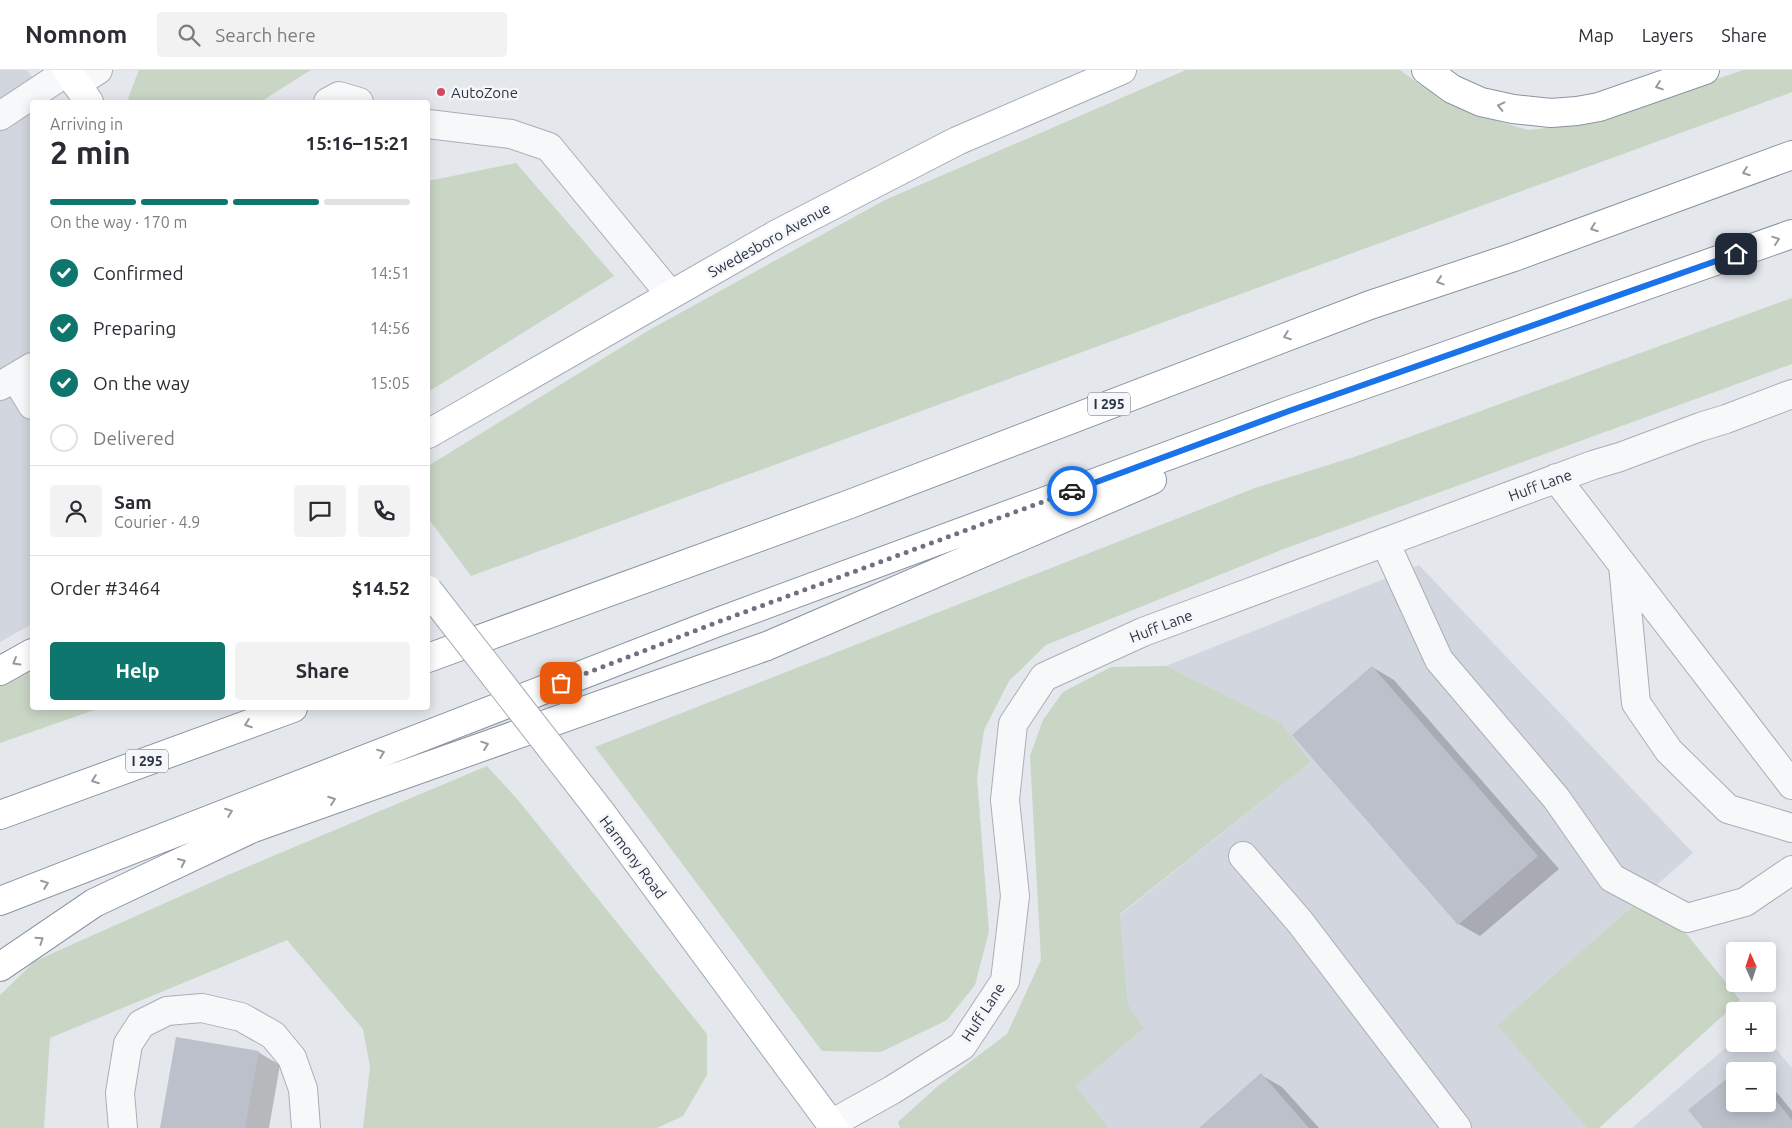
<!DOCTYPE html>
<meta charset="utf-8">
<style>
body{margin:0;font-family:Ubuntu,sans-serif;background:#f2f2f3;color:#2b2b33;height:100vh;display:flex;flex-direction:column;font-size:19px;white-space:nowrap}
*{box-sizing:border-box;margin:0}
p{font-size:16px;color:#7c7c81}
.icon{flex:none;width:28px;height:28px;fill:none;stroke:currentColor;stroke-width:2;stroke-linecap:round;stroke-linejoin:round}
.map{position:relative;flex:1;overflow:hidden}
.sheet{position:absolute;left:30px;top:30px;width:400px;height:610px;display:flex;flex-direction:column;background:#fff;border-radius:5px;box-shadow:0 2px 12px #0003}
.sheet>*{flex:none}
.needle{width:32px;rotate:357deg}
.buttons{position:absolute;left:1726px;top:872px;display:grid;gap:10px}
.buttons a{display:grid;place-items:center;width:50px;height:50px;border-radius:5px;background:#fff;box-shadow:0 2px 12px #0003;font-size:25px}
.pin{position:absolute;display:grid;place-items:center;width:42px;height:42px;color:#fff;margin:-21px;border-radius:10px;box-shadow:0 2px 8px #0006}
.courier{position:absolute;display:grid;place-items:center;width:50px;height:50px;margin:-25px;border:4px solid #1a73e8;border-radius:50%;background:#fff;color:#222;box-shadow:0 1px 6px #0007}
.overview em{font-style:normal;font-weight:600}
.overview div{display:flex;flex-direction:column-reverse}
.overview{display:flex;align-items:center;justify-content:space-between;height:85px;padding:0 20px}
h1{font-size:32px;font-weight:600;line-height:38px}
.bar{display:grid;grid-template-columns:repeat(4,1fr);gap:8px 5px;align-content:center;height:60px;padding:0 20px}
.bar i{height:6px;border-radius:4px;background:#e1e1e2}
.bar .active{background:#0f766e}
.bar p{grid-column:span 4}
.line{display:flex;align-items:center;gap:12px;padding:0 20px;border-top:1px solid #e1e1e2}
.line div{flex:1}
.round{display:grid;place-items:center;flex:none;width:52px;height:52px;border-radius:5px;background:#f2f2f3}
ol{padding:0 20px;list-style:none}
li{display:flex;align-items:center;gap:15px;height:55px}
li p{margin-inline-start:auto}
li .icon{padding:5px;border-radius:50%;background:#0f766e;color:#fff;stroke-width:4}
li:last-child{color:#7c7c81}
li i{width:28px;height:28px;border:2px solid #e1e1e2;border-radius:50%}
.action{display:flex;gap:10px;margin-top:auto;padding:10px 20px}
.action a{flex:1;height:58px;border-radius:5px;background:#0f766e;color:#fff;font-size:20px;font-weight:600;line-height:58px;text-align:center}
.action a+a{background:#f2f2f3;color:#2b2b33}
header{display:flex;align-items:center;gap:30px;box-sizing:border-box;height:70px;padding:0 25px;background:#fff;border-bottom:1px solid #e1e1e2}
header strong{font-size:24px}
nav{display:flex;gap:28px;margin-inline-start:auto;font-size:18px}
.search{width:350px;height:45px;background:#f2f2f3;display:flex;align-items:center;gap:12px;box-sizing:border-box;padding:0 18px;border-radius:5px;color:#7c7c81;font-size:19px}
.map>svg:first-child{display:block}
.built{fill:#d2d6de;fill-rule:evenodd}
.green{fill:#c9d6c5}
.shadow{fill:#0003}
.building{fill:#bbc0ca}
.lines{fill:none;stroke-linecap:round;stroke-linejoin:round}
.minor-casing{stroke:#a9aeb7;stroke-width:30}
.major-casing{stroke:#a3abb8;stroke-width:30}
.highway-casing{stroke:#8b94a3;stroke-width:30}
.minor{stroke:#f7f8fa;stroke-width:28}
.major{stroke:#fff;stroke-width:28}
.highway{stroke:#fff;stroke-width:28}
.major-bridge-casing{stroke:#a3abb8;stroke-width:30;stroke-linecap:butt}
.major-bridge{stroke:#fff;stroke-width:28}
.oneway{stroke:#959aa2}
.done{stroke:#6c737f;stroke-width:5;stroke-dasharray:0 9}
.route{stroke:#1a73e8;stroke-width:6}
.poi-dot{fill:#d1495b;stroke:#f4f6f9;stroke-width:2}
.labels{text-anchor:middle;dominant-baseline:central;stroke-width:5;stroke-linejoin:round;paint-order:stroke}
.shield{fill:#f4f6f9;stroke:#676e7b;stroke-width:1}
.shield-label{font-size:14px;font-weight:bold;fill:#2b3445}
.poi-label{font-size:15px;fill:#2b3445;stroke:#f4f6f9;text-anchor:start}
.street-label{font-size:15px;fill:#2b3445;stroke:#f4f6f9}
</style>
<header>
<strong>Nomnom</strong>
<div class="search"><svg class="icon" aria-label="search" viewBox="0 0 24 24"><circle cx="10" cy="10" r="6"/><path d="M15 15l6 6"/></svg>Search here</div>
<nav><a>Map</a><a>Layers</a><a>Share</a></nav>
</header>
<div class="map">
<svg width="1792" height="1058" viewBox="0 0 1792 1058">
<rect width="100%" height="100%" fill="#e4e7ec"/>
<!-- built -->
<path class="built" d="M0 0H27L49 32H32V554L0 572Z
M1419 495 1693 783 1498 954 1587 1058H1109L1076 1016 1144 958 1128 934 1120 845 1311 692 1280 653 1166 596Z
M1735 970V974H1768V970L1792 998V1058H1632ZM1735 1001H1768V1034H1735Z"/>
<!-- green -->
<path class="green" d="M139 0H311L260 32H132L128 28Z
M1186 0H1400L1419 14 1474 44 1528 60 1585 54 1743 0H1792V22L471 506 428 448V396L651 259 885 130Z
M516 93 614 206 428 322V111Z
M1792 228V294L1281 480 1046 575 1009 611 984 660 977 708 989 861 975 915 947 950 881 982 822 981 595 677 1255 418 1354 387Z
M32 593V638H100L0 673V610Z
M1166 596 1281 653 1311 692 1120 844 1128 934 1144 958 1076 1016 1109 1058H900L898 1052 938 1016 1007 964 1041 890 1030 686 1043 650 1063 622 1111 597Z
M487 696 518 730 707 964V1005L683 1046 657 1058H363L370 997 363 959 287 870 50 968 44 1058H0V925L35 891 228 805Z
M1651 820 1740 930 1599 1058H1587L1497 955Z"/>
<!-- shadow -->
<path class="shadow" d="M1372 597 1394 610 1559 799 1480 866 1459 854 1294 665Z
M258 982 280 995 269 1058H161Z
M1745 995 1756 1001H1738Z
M1735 1003V1034H1768V1012L1792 1041V1058H1704Z
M1261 1005 1282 1017 1319 1058H1201Z"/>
<!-- building -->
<path class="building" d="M1372 596 1538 786 1458 855 1292 665Z
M176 967 259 981 245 1058H160Z
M1745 994 1752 1001H1736Z
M1735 1002V1034H1768V1021L1792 1050V1058H1703L1688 1040Z
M1261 1003 1309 1058H1199Z"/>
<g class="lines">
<defs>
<path id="minor" d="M76 14 98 0
M328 32 339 26 359 32
M0 46 68 1
M428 54 511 64 549 77 670 224
M15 307 32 335
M0 316 32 297
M1556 408 1792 715
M1385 472 1439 590 1556 728 1612 808 1687 848 1745 832 1792 800
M1623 495 1636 633 1669 681 1728 739 1792 758
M1243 786 1300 852 1457 1058
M831 1054 892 1020 962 976 1005 911 1015 826 1005 730 1013 654 1044 607 1143 562 1593 395 1620 387 1700 357 1726 349 1792 324
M123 1058 120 1023 128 974 141 954 167 941 202 938 241 947 273 965 292 988 303 1019 306 1058"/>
<path id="major" d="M67 0 89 32
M428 364 777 164 957 71 1122 0
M600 741 834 1058"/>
<path id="highway" d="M1426 0 1452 19 1481 32 1513 39 1551 43 1577 41 1599 37 1705 0
M428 588 850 434 1370 235 1514 187 1792 85
M0 601 32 583
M0 745 293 638
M0 831 718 552 1289 341 1792 164
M0 897 94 833 253 758 767 576 1152 410"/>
</defs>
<!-- minor casing -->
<use href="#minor" class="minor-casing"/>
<!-- major casing -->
<use href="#major" class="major-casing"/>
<!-- highway casing -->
<use href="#highway" class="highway-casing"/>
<!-- minor -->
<use href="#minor" class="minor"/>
<!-- major -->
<use href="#major" class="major"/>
<!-- highway -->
<use href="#highway" class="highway"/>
<defs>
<path id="major-bridge" d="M428 520 600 741"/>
</defs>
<!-- major-bridge casing -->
<use href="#major-bridge" class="major-bridge-casing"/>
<!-- major-bridge -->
<use href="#major-bridge" class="major-bridge"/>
</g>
<!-- one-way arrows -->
<defs><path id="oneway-chevron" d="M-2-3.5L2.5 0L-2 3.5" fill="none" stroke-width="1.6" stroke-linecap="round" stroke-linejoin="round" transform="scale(1.25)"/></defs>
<g class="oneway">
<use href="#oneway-chevron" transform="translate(1659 16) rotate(161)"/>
<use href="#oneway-chevron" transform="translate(1501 36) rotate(-167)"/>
<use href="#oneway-chevron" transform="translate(1746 102) rotate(160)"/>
<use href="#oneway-chevron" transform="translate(1594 158) rotate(160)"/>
<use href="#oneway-chevron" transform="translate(1776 170) rotate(-19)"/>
<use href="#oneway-chevron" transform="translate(1440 211) rotate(162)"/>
<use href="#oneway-chevron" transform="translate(1287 266) rotate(159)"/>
<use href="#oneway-chevron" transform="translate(16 592) rotate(150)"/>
<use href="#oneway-chevron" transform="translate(248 654) rotate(160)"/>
<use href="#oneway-chevron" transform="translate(485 675) rotate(-19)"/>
<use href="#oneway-chevron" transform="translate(381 683) rotate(-21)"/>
<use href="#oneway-chevron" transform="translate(95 710) rotate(160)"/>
<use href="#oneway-chevron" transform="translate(332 730) rotate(-20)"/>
<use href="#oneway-chevron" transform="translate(229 742) rotate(-21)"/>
<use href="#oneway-chevron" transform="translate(182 792) rotate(-25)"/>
<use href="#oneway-chevron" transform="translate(45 814) rotate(-21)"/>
<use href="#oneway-chevron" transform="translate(40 870) rotate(-34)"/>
</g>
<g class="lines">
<!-- done -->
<path class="done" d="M561 613 718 552 1072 421"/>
<!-- route -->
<path class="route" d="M1072 421 1289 341 1736 184"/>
</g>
<!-- markers -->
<circle class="poi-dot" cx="441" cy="22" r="5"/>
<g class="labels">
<!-- shield labels -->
<g class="shield">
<rect x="1088" y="322.5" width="42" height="23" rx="4"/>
<rect x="126" y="679.5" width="42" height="23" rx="4"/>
</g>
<g class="shield-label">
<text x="1109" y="334">I 295</text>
<text x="147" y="691">I 295</text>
</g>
<!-- poi labels -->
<g class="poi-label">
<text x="451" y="22">AutoZone</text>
</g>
<!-- street labels -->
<g class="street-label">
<text transform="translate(769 170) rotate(-29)">Swedesboro Avenue</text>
<text transform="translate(1540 415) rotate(-20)">Huff Lane</text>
<text transform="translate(1161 556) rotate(-21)">Huff Lane</text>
<text transform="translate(633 787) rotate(53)">Harmony Road</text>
<text transform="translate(983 942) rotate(-57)">Huff Lane</text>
</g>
</g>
</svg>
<div class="buttons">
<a><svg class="needle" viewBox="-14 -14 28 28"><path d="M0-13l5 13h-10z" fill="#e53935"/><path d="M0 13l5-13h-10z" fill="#7c7c81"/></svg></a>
<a>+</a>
<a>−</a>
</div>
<div class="pin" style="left:561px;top:613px;background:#ea580c"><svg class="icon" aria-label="bag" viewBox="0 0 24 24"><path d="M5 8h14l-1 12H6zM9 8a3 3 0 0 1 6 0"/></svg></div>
<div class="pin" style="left:1736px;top:184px;background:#1f2937"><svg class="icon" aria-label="home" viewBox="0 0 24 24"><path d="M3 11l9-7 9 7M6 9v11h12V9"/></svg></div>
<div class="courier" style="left:1072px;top:421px"><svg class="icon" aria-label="car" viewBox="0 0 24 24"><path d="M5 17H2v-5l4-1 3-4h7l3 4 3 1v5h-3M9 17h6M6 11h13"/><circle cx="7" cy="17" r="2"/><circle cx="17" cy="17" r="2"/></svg></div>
<section class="sheet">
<div class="overview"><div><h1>2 min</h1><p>Arriving in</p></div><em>15:16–15:21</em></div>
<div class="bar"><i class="active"></i><i class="active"></i><i class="active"></i><i></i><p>On the way · 170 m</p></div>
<ol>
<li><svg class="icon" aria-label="check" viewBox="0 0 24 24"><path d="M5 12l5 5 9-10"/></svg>Confirmed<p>14:51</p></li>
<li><svg class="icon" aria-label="check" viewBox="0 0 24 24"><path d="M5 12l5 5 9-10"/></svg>Preparing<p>14:56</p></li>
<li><svg class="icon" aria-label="check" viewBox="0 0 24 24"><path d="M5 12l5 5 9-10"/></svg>On the way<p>15:05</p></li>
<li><i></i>Delivered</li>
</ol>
<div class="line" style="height:90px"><a class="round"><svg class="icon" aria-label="person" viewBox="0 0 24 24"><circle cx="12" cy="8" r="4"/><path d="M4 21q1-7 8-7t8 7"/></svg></a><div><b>Sam</b><p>Courier · 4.9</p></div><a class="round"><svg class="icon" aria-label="chat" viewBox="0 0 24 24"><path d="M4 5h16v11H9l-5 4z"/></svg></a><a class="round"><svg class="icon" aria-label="phone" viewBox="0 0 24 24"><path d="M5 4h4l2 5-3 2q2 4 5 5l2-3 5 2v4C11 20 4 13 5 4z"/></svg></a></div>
<div class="line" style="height:65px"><div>Order #3464</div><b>$14.52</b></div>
<div class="action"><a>Help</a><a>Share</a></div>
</section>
</div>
